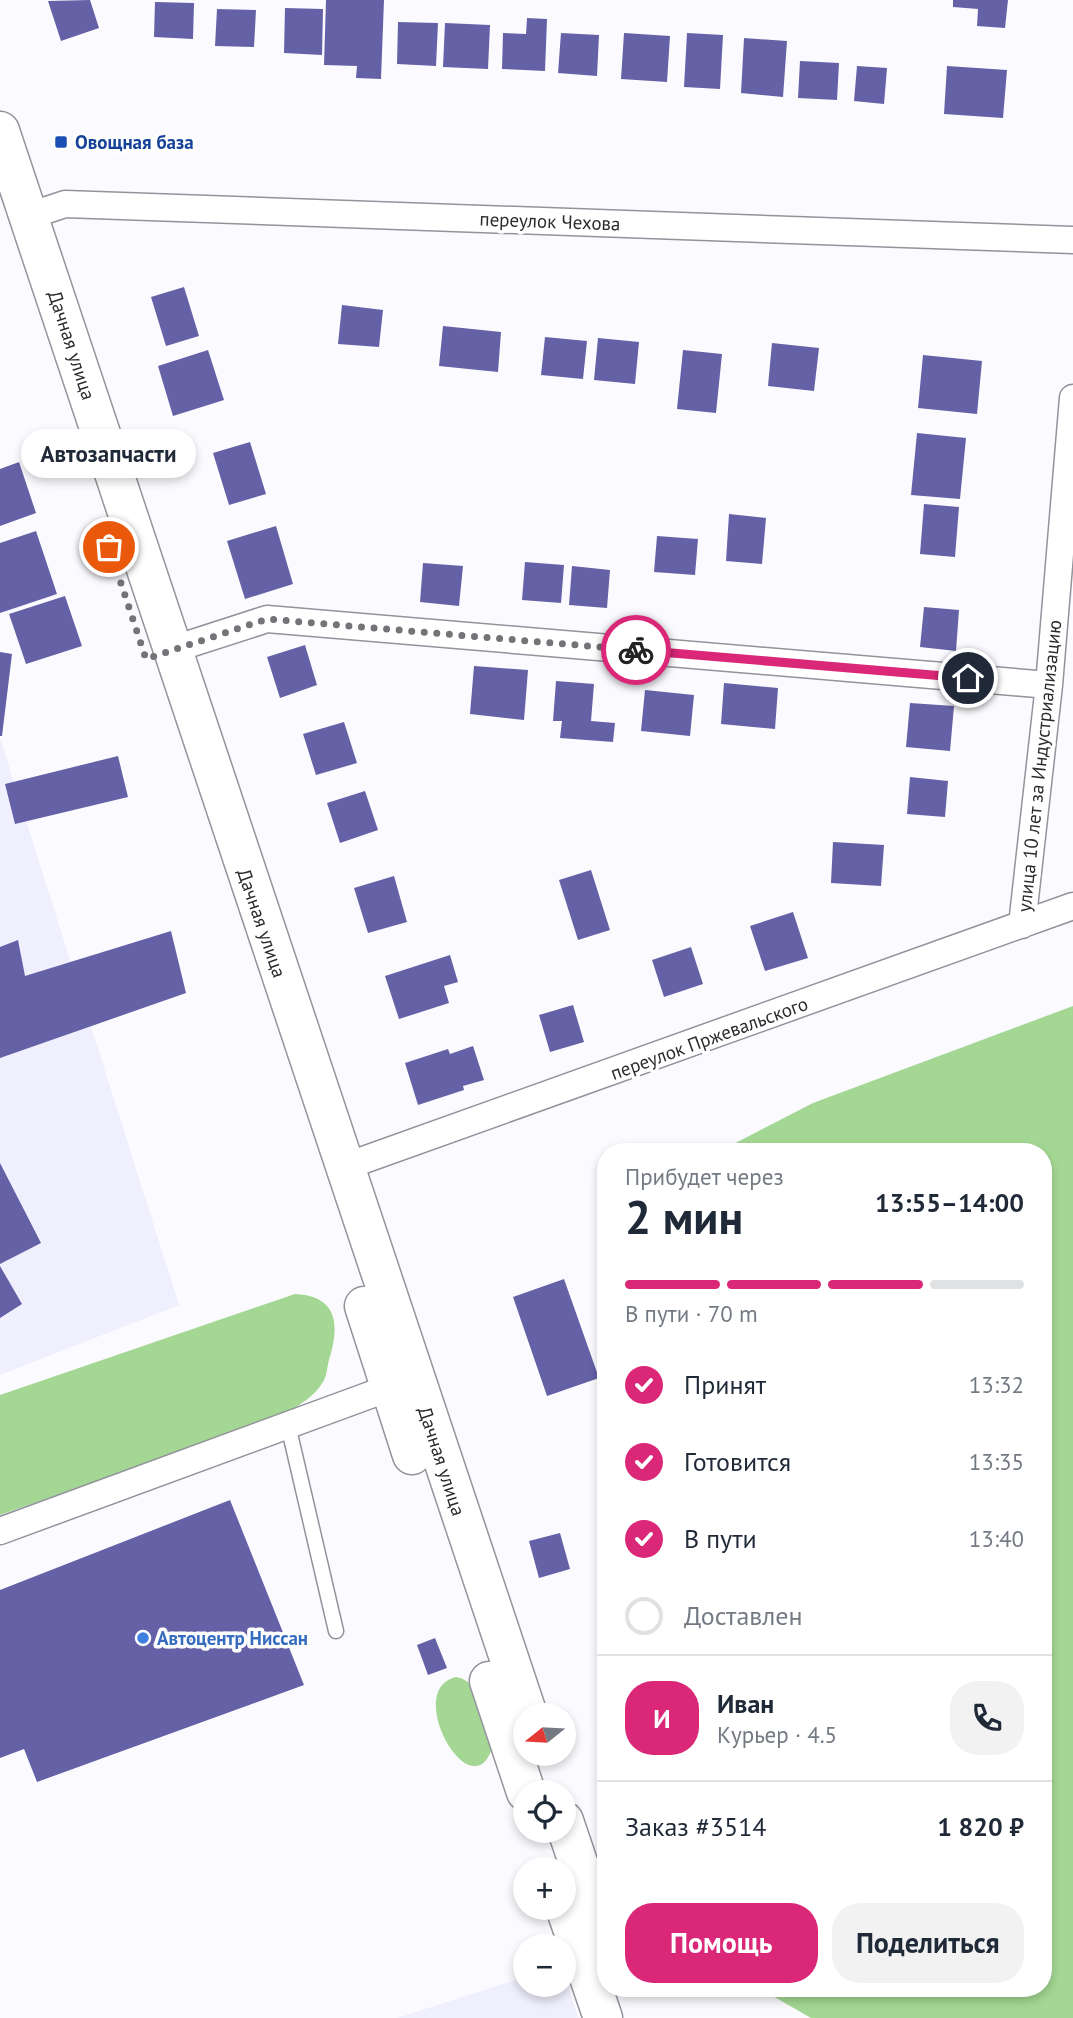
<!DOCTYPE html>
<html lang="ru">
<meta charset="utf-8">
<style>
body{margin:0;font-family:"PT Sans",sans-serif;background:#f2f2f3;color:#1f2937;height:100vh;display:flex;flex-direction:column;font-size:26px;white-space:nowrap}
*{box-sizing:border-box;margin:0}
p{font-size:23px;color:#747a83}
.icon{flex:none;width:38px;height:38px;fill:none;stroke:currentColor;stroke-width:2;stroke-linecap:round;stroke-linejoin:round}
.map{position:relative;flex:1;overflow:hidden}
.sheet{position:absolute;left:597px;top:1143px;width:455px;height:854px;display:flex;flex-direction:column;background:#fff;border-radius:28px;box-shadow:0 4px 10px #0003}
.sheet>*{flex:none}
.needle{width:46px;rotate:252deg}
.fabs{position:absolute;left:513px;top:1703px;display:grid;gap:14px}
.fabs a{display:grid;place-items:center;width:63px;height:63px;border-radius:50%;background:#fff;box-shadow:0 4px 10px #0003;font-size:35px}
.pin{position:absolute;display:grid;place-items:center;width:60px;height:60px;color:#fff;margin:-30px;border:4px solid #fff;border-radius:50%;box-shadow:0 2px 7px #0007}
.courier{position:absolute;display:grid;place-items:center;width:70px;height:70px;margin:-35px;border:5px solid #db2777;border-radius:50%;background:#fff;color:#222;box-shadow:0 2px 9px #0007}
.bubble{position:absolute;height:49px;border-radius:24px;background:#fff;box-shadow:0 4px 10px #0003;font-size:23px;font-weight:600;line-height:49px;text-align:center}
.overview em{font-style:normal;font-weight:600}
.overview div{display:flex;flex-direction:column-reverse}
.overview{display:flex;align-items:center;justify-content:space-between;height:119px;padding:0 28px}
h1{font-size:46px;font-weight:600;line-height:52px}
.bar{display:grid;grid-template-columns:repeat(4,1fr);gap:10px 7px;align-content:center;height:84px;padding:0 28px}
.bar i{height:9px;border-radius:5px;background:#e0e1e3}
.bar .current{background:#db2777}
.bar p{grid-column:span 4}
.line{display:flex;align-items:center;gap:18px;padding:0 28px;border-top:2px solid #e0e1e3}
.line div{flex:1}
.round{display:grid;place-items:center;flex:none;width:74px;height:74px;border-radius:28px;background:#f2f2f3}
ol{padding:0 28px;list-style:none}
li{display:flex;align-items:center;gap:21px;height:77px}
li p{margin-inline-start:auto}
li .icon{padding:7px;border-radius:50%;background:#db2777;color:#fff;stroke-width:4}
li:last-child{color:#747a83}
li i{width:38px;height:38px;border:4px solid #e0e1e3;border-radius:50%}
.primary-button{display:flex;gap:14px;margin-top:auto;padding:14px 28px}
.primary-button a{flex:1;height:80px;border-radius:28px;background:#db2777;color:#fff;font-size:28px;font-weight:600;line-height:80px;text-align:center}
.primary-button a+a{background:#f2f2f3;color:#1f2937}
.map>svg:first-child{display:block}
.built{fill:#efeffd}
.forest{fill:#a4d793}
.building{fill:#6461a6}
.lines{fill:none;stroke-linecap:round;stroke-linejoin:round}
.lane-casing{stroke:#92939b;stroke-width:17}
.street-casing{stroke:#92939b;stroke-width:29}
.primary-casing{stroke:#92939b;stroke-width:41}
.lane{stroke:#fff;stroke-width:14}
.street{stroke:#fff;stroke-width:26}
.primary{stroke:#fff;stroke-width:38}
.done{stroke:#737477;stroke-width:7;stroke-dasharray:0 12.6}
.route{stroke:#db2777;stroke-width:9}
.transit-dot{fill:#1a4fb4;stroke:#fff;stroke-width:2.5}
.shop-dot{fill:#3f7fe0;stroke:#fff;stroke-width:2.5}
.labels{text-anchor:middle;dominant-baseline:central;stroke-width:7;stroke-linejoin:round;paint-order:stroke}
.transit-label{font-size:19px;font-weight:bold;fill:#164399;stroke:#fff;text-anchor:start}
.street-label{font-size:19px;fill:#2a2b2e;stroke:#fff}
.shop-label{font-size:19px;font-weight:bold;fill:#366cbe;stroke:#fff;text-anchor:start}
</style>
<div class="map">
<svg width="1073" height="2018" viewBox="0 0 1073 2018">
<rect width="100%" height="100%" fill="#fbfbff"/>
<!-- built -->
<path class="built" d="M0 738 179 1305 0 1375Z
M564 1971 578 2018H397L525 1977V1984H564Z"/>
<!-- forest -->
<path class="forest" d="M1073 1006V2018H811L759 1988H1043V1152L720 1151 813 1103Z
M295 1294C338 1296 340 1325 329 1360 327 1367 327 1376 323 1382 315 1396 299 1405 286 1414L0 1515V1395Z
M456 1677C482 1680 486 1724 493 1745 474 1815 401 1690 456 1677Z"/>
<!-- building -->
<path class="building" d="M90 0 99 28 61 41 48 1Z
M326 0H384L381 79 356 78 357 66 324 65Z
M953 0H1008L1005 28 977 26 978 9 953 7Z
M155 2 194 3 193 39 154 37Z
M285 8 323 9 322 55 284 53Z
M217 9 256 10 254 47 215 46Z
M527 18 547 19 545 71 502 69 503 33 526 34Z
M398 22 438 23 436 66 397 64Z
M445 23 490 25 488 69 443 67Z
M561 33 599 35 597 76 558 73Z
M624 33 670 36 667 82 621 79Z
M687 33 723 35 720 89 684 87Z
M744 38 787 41 783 97 741 93Z
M800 61 839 63 837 100 798 98Z
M857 66 887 68 884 104 854 101Z
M947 66 1007 70 1003 118 944 114Z
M184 287 199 336 166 346 151 297Z
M342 305 383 310 379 347 338 344Z
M443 326 501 332 498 372 439 366Z
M545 337 587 341 583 379 541 375Z
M598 338 639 342 635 384 594 380Z
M772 343 819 348 814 391 768 386Z
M208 350 224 400 173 416 158 366Z
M683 350 722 354 716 413 677 409Z
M923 355 982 361 977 414 918 408Z
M917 433 966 438 960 499 911 495Z
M250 442 266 494 229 505 213 453Z
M19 462 36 513 0 526V469Z
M924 504 959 507 955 557 920 554Z
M729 514 766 518 762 564 726 561Z
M276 526 293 584 245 599 227 541Z
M36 531 57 594 0 613V543Z
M657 536 698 539 695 575 654 572Z
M525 562 564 565 561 603 522 600Z
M423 563 463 566 459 606 420 602Z
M572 566 610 570 607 608 569 605Z
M65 596 82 646 26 664 9 614Z
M924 607 959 610 956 651 920 647Z
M305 645 317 685 280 698 267 657Z
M0 652 12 654 2 736H0Z
M474 666 528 670 524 720 470 714Z
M556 681 594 684 591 721 615 723 613 742 560 738 562 721H553Z
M724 683 778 688 775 729 721 724Z
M645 690 694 695 690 736 641 731Z
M910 703 954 706 950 751 906 747Z
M344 722 357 763 316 775 303 734Z
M118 756 128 797 15 824 5 784Z
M910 777 948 781 945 817 907 814Z
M365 791 378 830 340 843 327 803Z
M833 842 884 845 881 886 831 883Z
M591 870 610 930 578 940 559 880Z
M394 876 407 922 368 933 354 888Z
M793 912 808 958 765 971 750 926Z
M171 931 186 993 0 1058V947L18 940 25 976Z
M691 947 703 984 664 997 652 960Z
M450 955 458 982 444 986 449 1003 399 1019 385 976Z
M573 1005 584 1042 550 1052 539 1015Z
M473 1046 484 1080 463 1086 464 1090 418 1105 405 1063 448 1049 450 1054Z
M0 1163 41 1243 0 1264Z
M0 1266 22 1304 0 1318Z
M564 1279 599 1378 547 1396 513 1297Z
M230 1500 304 1685 37 1782 24 1749 0 1758V1590Z
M560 1533 570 1569 539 1578 529 1541Z
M435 1638 447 1668 428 1675 417 1645Z"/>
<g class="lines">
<defs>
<path id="lane" d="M288 1425 336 1631"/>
<path id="street" d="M29 216 65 204 1073 240
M171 650 267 619 1049 685
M1022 925 1049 685 1073 398
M344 1167 1073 906
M0 1531 389 1388"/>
<path id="primary" d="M0 131 528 1715
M364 1306 412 1455
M489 1681 526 1792
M564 1821 606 1945
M566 1910 603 2018"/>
</defs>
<!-- lane casing -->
<use href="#lane" class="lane-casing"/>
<!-- street casing -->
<use href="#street" class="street-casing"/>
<!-- primary casing -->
<use href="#primary" class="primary-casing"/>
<!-- lane -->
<use href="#lane" class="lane"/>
<!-- street -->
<use href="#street" class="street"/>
<!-- primary -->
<use href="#primary" class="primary"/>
</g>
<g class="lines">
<!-- done -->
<path class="done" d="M109 547 146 659 267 619 636 650"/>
<!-- route -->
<path class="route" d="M636 650 968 678"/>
</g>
<!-- markers -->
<rect class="transit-dot" x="54" y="135" width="14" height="14" rx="3.5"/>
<circle class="shop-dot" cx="143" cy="1638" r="7"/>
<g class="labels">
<!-- transit labels -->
<g class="transit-label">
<text x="75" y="142">Овощная база</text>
</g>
<!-- street labels -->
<g class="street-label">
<text transform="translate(550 221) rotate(2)">переулок Чехова</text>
<text transform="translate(72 345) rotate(72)">Дачная улица</text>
<text transform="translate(1039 766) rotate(-84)">улица 10 лет за Индустриализацию</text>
<text transform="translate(262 923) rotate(71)">Дачная улица</text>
<text transform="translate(709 1038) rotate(-20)">переулок Пржевальского</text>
<text transform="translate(442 1461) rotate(72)">Дачная улица</text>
</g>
<!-- shop labels -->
<g class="shop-label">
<text x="157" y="1638">Автоцентр Ниссан</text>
</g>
</g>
</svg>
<div class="fabs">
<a><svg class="needle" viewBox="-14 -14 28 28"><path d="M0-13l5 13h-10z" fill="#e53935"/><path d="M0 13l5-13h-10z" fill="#747a83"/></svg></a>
<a><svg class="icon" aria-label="locate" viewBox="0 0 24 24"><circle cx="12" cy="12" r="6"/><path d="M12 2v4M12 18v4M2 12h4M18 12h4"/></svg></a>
<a>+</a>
<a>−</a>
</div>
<div class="pin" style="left:109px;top:547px;background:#ea580c"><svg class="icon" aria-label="bag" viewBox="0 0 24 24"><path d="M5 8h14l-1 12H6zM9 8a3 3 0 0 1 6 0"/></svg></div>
<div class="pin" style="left:968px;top:678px;background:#1f2937"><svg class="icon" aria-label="home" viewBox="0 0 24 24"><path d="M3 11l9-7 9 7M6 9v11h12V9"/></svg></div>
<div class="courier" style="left:636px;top:650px"><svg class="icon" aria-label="bike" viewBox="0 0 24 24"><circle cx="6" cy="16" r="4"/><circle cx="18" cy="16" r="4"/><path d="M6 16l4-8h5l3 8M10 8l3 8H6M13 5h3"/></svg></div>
<div class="bubble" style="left:21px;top:429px;width:175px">Автозапчасти</div>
<section class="sheet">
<div class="overview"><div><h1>2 мин</h1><p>Прибудет через</p></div><em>13:55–14:00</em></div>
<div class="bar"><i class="current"></i><i class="current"></i><i class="current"></i><i></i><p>В пути · 70 m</p></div>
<ol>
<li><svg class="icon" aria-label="check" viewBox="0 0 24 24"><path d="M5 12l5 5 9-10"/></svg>Принят<p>13:32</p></li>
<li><svg class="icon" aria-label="check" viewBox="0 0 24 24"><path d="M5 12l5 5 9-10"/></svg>Готовится<p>13:35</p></li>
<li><svg class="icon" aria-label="check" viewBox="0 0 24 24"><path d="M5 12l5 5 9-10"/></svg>В пути<p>13:40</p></li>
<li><i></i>Доставлен</li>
</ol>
<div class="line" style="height:126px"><b class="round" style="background:#db2777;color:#fff">И</b><div><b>Иван</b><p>Курьер · 4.5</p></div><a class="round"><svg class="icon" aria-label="phone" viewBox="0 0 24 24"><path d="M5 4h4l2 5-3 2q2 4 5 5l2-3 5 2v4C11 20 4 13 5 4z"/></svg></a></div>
<div class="line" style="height:91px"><div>Заказ #3514</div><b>1 820 ₽</b></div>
<div class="primary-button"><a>Помощь</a><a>Поделиться</a></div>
</section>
</div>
